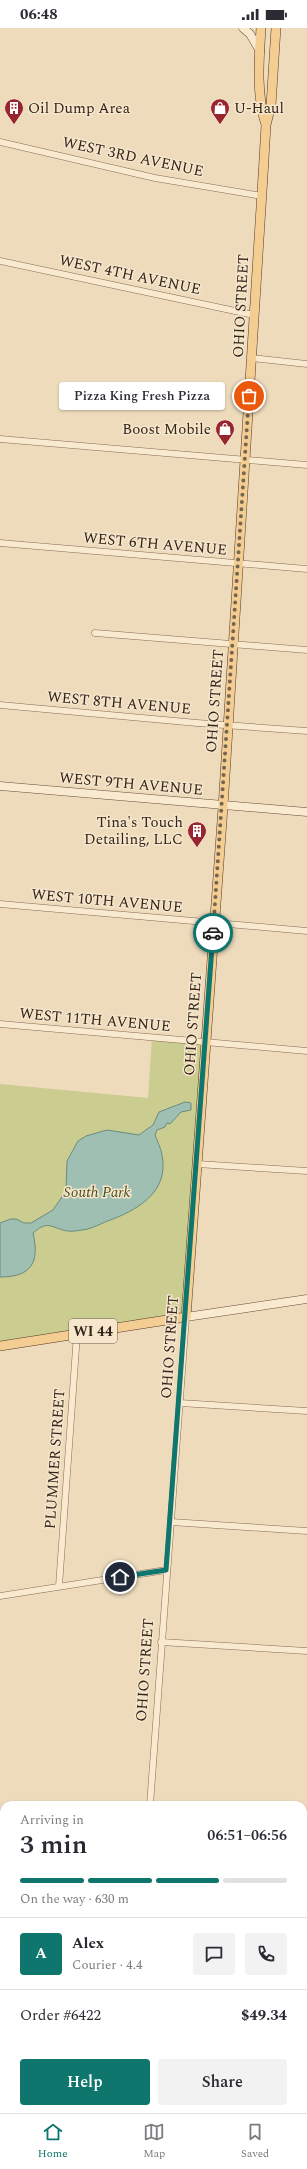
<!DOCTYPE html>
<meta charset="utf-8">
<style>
body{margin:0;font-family:Spectral,serif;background:#f2f2f3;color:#2b2b33;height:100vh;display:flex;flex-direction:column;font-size:15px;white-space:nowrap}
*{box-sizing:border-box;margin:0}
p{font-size:13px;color:#7c7c81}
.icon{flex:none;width:22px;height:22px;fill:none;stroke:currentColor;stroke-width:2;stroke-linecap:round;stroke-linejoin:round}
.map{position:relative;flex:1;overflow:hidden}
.side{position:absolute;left:0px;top:1773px;width:307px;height:312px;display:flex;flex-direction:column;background:#fff;border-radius:12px 12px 0 0;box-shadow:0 1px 3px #0004}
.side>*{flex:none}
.pin{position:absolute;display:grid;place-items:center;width:34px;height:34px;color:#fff;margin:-17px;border:2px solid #fff;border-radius:50%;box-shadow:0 1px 4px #0007}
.courier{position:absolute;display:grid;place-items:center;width:40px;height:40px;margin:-20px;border:3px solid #0f766e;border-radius:50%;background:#fff;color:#222;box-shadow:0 1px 5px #0007}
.bubble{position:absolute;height:28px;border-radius:4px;background:#fff;box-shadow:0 1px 3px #0004;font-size:13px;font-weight:600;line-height:28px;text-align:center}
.overview em{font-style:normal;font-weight:600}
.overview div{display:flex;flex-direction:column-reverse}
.overview{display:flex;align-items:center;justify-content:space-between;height:68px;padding:0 20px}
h1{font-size:26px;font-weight:600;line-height:30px}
.bar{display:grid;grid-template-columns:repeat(4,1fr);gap:6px 4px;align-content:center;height:48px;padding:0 20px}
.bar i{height:5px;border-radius:3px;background:#e1e1e2}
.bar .on{background:#0f766e}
.bar p{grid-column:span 4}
.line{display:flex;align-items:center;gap:10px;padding:0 20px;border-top:1px solid #e1e1e2}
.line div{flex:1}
.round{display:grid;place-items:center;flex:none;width:42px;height:42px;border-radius:4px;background:#f2f2f3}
.cta{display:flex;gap:8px;margin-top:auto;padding:8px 20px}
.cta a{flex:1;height:46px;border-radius:4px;background:#0f766e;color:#fff;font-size:16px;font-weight:600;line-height:46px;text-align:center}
.cta a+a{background:#f2f2f3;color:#2b2b33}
.status{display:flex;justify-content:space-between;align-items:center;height:28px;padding:0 20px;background:#fff;direction:ltr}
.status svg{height:11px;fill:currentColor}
.dock{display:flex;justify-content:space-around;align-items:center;height:56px;border-top:1px solid #e1e1e2;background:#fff;font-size:11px;color:#7c7c81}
.dock a{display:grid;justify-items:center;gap:2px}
.dock .on{color:#0f766e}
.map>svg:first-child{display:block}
.green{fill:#cacc90}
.water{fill:#a0bfb3;stroke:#688c80}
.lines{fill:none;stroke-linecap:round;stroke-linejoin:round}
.street-casing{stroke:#866b55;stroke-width:7}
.secondary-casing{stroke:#674c39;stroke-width:9}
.primary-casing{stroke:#533a2a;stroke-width:10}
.street{stroke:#f9e9cf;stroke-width:6}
.secondary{stroke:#f9e9cf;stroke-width:8}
.primary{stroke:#f4cd92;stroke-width:9}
.done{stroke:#756553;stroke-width:4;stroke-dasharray:0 7.2}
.route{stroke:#0f766e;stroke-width:5}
.labels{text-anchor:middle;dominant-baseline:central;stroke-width:3;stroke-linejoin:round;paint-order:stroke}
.shield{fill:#f6e6cc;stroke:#6e5f50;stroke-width:1}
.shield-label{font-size:14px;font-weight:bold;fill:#34251b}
.poi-label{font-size:15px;fill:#34251b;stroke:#f6e6cc;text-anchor:start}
.street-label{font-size:15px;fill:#34251b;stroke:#f6e6cc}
.park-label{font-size:15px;font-style:italic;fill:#495121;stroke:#f6e6cc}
</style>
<div class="status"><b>06:48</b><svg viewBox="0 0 49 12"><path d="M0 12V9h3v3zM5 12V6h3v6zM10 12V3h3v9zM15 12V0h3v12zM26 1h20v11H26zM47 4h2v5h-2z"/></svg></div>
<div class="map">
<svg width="307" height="2085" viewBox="0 0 307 2085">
<rect width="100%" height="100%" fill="#eedbbc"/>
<!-- green -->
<path class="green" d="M152 1010 206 1015 186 1289 0 1319V1056L148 1070Z"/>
<!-- water -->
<path class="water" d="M185 1074 191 1075V1082L181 1084 170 1096 167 1095 165 1099 157 1102 155 1107C157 1113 161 1120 162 1127 169 1162 141 1180 113 1191 103 1194 93 1201 82 1202 76 1203 69 1204 63 1202 49 1198 47 1193 33 1205 40 1235 31 1249 0 1249V1195L11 1191H16L24 1195H31L53 1182 66 1163 67 1133 78 1113 86 1108 107 1102 139 1107 153 1097 159 1084Z"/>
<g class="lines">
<defs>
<path id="street" d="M0 114 155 150 262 168
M0 233 254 287
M252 330 307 336
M0 411 307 437
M0 515 307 541
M95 605 307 622
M0 677 197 695 307 703
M0 876 307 903
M0 996 307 1023
M197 1136 307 1143
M180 1375 307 1383
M171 1494 307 1503
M59 1558 77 1306
M0 1568 166 1542
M161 1614 307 1623
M150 1777 186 1289
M0 1860H4
M303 1885H307
M0 2083 19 2085
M127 2085V2081"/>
<path id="secondary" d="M243 0 250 6 260 23
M0 758 307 784
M186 1289 307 1271"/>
<path id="primary" d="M261 0C259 32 256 66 266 97
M0 1318 186 1289 223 779 263 148 266 97 271 77 276 0"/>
</defs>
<!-- street casing -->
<use href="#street" class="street-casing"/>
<!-- secondary casing -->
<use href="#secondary" class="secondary-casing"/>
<!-- primary casing -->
<use href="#primary" class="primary-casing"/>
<!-- street -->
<use href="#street" class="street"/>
<!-- secondary -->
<use href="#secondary" class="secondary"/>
<!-- primary -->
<use href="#primary" class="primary"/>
</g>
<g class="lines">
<!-- done -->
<path class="done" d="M213 905 249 368"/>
<!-- route -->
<path class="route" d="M120 1549 166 1542 213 905"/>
</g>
<!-- icons -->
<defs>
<symbol id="building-pin" viewBox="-11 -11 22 30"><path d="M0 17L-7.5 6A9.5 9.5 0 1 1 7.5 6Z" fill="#96252f" stroke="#f6e6cc"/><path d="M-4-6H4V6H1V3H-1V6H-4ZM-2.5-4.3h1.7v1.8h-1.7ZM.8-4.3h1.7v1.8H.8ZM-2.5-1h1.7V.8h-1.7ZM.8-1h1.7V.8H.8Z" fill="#fff"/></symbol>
<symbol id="shop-pin" viewBox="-11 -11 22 30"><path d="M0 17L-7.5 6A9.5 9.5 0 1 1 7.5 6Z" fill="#96252f" stroke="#f6e6cc"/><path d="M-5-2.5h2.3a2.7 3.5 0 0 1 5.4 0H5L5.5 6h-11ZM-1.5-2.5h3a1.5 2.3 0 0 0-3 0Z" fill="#fff"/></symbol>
</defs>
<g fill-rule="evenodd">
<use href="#building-pin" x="3" y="69" width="22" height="30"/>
<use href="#shop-pin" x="209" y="69" width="22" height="30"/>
<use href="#shop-pin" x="214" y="390" width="22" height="30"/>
<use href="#building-pin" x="186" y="792" width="22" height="30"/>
</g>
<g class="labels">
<!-- shield labels -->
<rect class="shield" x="69" y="1291" width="48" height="24" rx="3"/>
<g class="shield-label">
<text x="93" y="1303">WI 44</text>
</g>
<!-- poi labels -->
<g class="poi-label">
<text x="28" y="80">Oil Dump Area</text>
<text x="234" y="80">U-Haul</text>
<text x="211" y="401" text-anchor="end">Boost Mobile</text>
<text x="183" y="794" text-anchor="end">Tina's Touch<tspan x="183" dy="17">Detailing, LLC</tspan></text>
</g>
<!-- street labels -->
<g class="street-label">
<text transform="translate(133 129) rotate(12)">WEST 3RD AVENUE</text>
<text transform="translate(130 247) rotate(12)">WEST 4TH AVENUE</text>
<text transform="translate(241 278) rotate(-87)">OHIO STREET</text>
<text transform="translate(155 516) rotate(5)">WEST 6TH AVENUE</text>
<text transform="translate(215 673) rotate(-86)">OHIO STREET</text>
<text transform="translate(119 675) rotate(5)">WEST 8TH AVENUE</text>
<text transform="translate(131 756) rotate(5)">WEST 9TH AVENUE</text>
<text transform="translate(107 873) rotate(5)">WEST 10TH AVENUE</text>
<text transform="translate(95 992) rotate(5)">WEST 11TH AVENUE</text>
<text transform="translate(193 996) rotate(-86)">OHIO STREET</text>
<text transform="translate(170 1319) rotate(-86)">OHIO STREET</text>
<text transform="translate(55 1431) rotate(-86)">PLUMMER STREET</text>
<text transform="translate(145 1642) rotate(-86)">OHIO STREET</text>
</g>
<!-- park labels -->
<g class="park-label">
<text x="97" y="1164">South Park</text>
</g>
</g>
</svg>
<div class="pin" style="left:249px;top:368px;background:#ea580c"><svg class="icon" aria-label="bag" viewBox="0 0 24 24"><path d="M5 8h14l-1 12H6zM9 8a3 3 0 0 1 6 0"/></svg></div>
<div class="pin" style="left:120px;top:1549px;background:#1f2937"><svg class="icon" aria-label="home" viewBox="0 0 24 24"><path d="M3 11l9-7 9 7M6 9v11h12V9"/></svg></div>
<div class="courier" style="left:213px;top:905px"><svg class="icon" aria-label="car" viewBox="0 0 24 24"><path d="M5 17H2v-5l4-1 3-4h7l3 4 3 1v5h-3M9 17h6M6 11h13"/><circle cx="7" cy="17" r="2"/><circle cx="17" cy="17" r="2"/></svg></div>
<div class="bubble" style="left:59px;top:354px;width:166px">Pizza King Fresh Pizza</div>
<section class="side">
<div class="overview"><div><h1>3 min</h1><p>Arriving in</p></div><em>06:51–06:56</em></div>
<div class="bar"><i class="on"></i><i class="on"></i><i class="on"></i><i></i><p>On the way · 630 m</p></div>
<div class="line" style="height:72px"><b class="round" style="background:#0f766e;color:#fff">A</b><div><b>Alex</b><p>Courier · 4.4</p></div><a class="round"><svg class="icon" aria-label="chat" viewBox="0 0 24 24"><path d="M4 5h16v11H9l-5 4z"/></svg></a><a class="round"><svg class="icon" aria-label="phone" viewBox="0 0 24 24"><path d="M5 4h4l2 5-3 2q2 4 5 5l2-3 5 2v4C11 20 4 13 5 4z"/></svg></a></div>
<div class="line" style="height:52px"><div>Order #6422</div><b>$49.34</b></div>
<div class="cta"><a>Help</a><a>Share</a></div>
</section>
</div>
<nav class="dock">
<a class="on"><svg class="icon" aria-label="home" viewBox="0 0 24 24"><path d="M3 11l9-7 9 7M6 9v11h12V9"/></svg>Home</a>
<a><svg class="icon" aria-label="map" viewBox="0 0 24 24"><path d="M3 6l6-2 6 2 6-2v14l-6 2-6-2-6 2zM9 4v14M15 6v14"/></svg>Map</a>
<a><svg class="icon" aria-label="saved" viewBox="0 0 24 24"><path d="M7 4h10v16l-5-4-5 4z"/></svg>Saved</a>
</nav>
